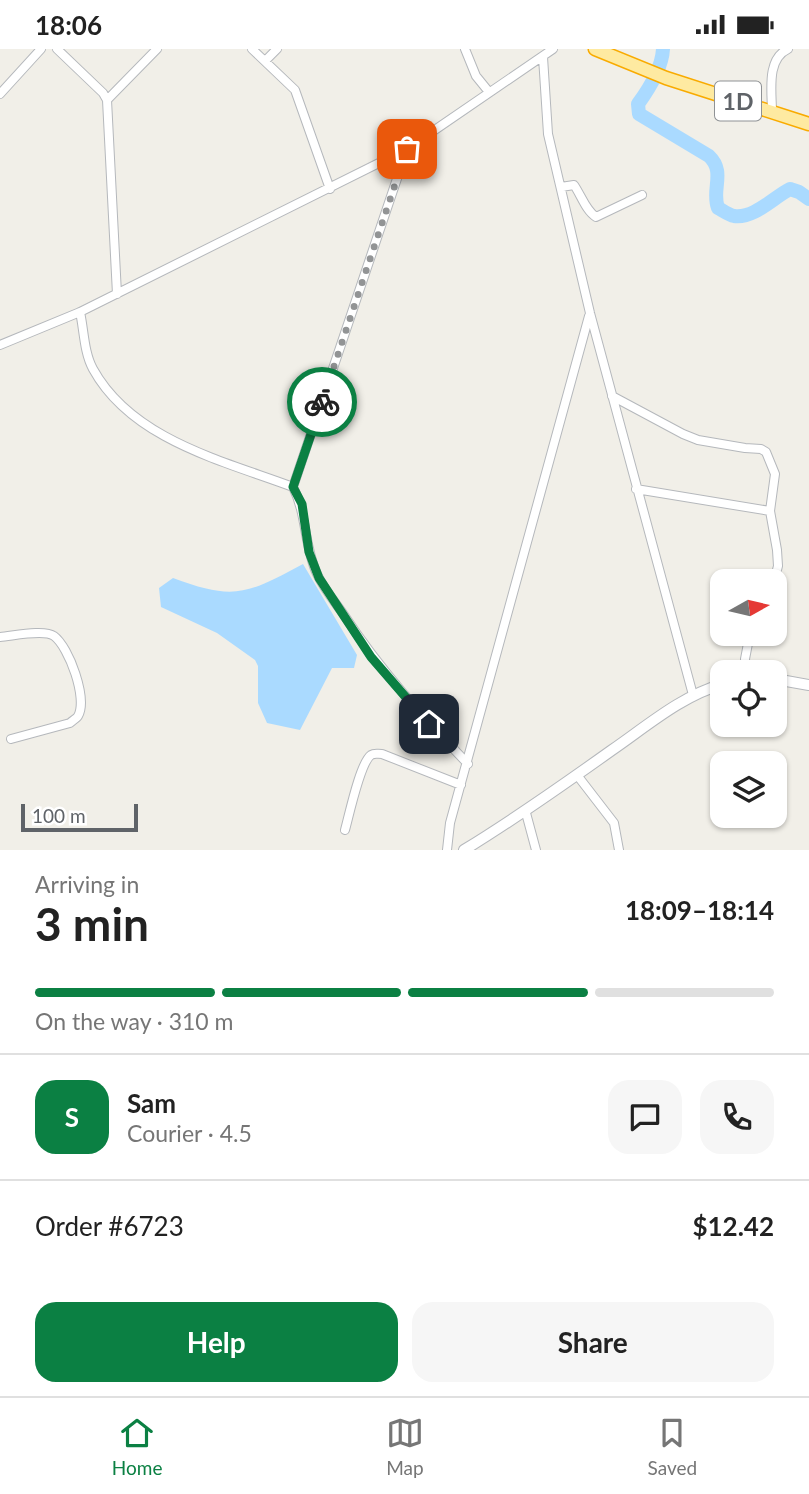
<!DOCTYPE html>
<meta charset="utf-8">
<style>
body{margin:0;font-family:Lato,sans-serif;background:#f6f6f6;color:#222;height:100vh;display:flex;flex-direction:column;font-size:26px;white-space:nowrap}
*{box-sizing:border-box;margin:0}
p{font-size:23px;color:#767676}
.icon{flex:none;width:38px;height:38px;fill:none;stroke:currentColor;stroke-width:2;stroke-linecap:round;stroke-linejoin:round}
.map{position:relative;height:801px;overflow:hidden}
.panel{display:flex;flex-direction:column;background:#fff;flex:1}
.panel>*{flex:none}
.needle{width:46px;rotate:82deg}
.controls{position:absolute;left:710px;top:520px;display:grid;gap:14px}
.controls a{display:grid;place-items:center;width:77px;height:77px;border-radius:14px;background:#fff;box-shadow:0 2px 5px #0004;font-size:35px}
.scale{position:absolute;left:21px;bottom:18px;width:117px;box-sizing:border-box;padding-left:7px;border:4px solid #5f6368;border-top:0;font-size:19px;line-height:24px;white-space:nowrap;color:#5f6368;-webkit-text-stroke:5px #fff;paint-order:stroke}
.pin{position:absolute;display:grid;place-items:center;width:60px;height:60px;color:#fff;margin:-30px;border-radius:14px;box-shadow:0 4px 10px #0006}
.courier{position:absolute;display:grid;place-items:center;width:70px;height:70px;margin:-35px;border:5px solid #0b8043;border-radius:50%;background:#fff;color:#222;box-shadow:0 2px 9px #0007}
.summary em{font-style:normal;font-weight:700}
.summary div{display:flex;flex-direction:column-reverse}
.summary{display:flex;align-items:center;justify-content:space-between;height:119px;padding:0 35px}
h1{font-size:46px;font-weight:700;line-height:52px}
.bar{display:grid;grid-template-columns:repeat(4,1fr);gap:10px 7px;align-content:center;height:84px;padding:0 35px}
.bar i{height:9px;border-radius:5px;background:#e0e0e0}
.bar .selected{background:#0b8043}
.bar p{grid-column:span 4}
.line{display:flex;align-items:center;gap:18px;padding:0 35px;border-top:2px solid #e0e0e0}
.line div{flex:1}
.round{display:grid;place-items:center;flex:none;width:74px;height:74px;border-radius:21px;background:#f6f6f6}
.action{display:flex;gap:14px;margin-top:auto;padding:14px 35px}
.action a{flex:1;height:80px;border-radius:21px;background:#0b8043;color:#fff;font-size:28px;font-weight:700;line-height:80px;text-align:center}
.action a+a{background:#f6f6f6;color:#222}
.status{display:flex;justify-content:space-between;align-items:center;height:49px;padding:0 35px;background:#fff;direction:ltr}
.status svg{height:19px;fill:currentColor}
.tabs{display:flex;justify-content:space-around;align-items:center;height:98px;border-top:2px solid #e0e0e0;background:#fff;font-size:19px;color:#767676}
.tabs a{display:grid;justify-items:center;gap:4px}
.tabs .selected{color:#0b8043}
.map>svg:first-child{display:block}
.water{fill:#aadaff}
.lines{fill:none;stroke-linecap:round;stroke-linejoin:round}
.river{stroke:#aadaff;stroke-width:14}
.minor-casing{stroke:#b5b8bc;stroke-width:10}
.tertiary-casing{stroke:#b5b8bc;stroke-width:12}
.trunk-casing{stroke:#f9ab00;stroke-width:15}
.minor{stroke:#fff;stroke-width:8}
.tertiary{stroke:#fff;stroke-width:10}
.trunk{stroke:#feeaa1;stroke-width:12}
.done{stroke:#929495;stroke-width:7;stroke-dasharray:0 12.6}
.route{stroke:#0b8043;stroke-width:9}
.labels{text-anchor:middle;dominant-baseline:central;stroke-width:5;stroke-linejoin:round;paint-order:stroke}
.shield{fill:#fff;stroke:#8f9295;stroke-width:2}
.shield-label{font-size:23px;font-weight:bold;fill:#5f6368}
</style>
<div class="status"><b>18:06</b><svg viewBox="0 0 49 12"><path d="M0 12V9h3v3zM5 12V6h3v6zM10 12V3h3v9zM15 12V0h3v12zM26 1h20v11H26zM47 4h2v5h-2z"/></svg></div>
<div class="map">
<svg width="809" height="801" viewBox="0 0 809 801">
<rect width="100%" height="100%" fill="#f1efe8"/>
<!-- water -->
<path class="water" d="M303 515 357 606 354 619H332L300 681 267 674 258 654V617L255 611 217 584 161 558 159 539 173 529C235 552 247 545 303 515Z"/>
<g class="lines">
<!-- river -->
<path class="river" d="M663 0C662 19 649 40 638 55L639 65 709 107C726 123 711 141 718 159 722 161 729 166 734 167 754 170 774 148 790 140L799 143 809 150"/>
<defs>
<path id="minor" d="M57 0 103 44 107 51 117 245
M252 0 295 41 330 140
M465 0 476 27 489 43
M543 8 548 85 590 264 693 646
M265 12 277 0
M0 45 41 0
M107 51 157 0
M772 63C772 43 766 10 788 0
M561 138 574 136C581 146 586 162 596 168L642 146
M80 263C84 281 84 304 93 320 132 391 224 412 293 438 307 466 304 497 317 525 324 540 335 553 344 566 380 621 422 667 468 715
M0 296 80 263 407 100 553 0
M612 347 683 385 698 391 745 399 761 400 766 403 775 425 770 462 777 501 778 517 774 532
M293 438 407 100
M636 440 770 462
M0 588C13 587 44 580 54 587 69 598 88 650 78 667 77 669 72 672 70 674L11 690
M746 623 745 610 750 584
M577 726 614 774 619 801
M526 764 536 801
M345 781C349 767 360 714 371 706 374 704 377 705 382 705L461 736
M447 801 450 774 589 267"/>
<path id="tertiary" d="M775 630 809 636
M464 801C515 770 563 736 612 701 647 677 681 647 723 635"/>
<path id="trunk" d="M595 0 666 29 809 75"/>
</defs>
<!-- minor casing -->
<use href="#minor" class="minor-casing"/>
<!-- tertiary casing -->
<use href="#tertiary" class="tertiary-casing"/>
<!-- trunk casing -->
<use href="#trunk" class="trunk-casing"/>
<!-- minor -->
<use href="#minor" class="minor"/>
<!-- tertiary -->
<use href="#tertiary" class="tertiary"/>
<!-- trunk -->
<use href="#trunk" class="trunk"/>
</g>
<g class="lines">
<!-- done -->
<path class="done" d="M322 353 407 100"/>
<!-- route -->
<path class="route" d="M322 353 293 438 302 455 309 503 319 529 371 608 429 675"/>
</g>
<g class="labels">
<!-- shield labels -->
<rect class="shield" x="715" y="32.5" width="46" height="39" rx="5"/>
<g class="shield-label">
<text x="738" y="52">1D</text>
</g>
</g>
</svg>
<div class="controls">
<a><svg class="needle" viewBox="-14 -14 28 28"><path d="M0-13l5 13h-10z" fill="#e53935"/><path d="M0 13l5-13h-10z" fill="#767676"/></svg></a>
<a><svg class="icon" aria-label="locate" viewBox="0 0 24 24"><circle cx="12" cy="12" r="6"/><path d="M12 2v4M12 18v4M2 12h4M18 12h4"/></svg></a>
<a><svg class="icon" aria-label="layers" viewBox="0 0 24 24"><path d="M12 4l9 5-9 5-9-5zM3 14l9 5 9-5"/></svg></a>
</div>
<div class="scale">100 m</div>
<div class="pin" style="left:407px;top:100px;background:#ea580c"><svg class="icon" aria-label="bag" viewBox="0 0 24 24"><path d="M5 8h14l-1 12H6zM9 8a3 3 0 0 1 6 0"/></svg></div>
<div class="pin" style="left:429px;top:675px;background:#1f2937"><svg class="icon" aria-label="home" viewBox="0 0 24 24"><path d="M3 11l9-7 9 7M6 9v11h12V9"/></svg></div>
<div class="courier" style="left:322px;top:353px"><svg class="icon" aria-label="bike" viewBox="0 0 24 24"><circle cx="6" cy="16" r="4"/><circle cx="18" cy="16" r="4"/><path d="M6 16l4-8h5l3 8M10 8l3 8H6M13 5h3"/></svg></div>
</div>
<section class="panel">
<div class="summary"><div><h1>3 min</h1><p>Arriving in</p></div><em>18:09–18:14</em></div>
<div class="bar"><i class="selected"></i><i class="selected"></i><i class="selected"></i><i></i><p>On the way · 310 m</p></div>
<div class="line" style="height:126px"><b class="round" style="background:#0b8043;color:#fff">S</b><div><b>Sam</b><p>Courier · 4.5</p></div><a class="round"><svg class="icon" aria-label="chat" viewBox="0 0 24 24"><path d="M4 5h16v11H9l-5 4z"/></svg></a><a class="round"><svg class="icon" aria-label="phone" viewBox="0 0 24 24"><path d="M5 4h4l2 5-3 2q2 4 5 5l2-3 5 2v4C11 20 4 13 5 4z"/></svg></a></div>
<div class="line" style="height:91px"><div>Order #6723</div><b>$12.42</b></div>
<div class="action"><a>Help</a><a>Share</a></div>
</section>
<nav class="tabs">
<a class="selected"><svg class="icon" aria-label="home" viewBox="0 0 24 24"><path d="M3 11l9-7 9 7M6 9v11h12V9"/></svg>Home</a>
<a><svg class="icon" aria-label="map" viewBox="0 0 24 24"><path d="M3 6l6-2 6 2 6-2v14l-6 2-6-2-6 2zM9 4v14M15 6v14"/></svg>Map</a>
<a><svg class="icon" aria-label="saved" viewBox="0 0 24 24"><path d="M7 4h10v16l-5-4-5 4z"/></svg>Saved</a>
</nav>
